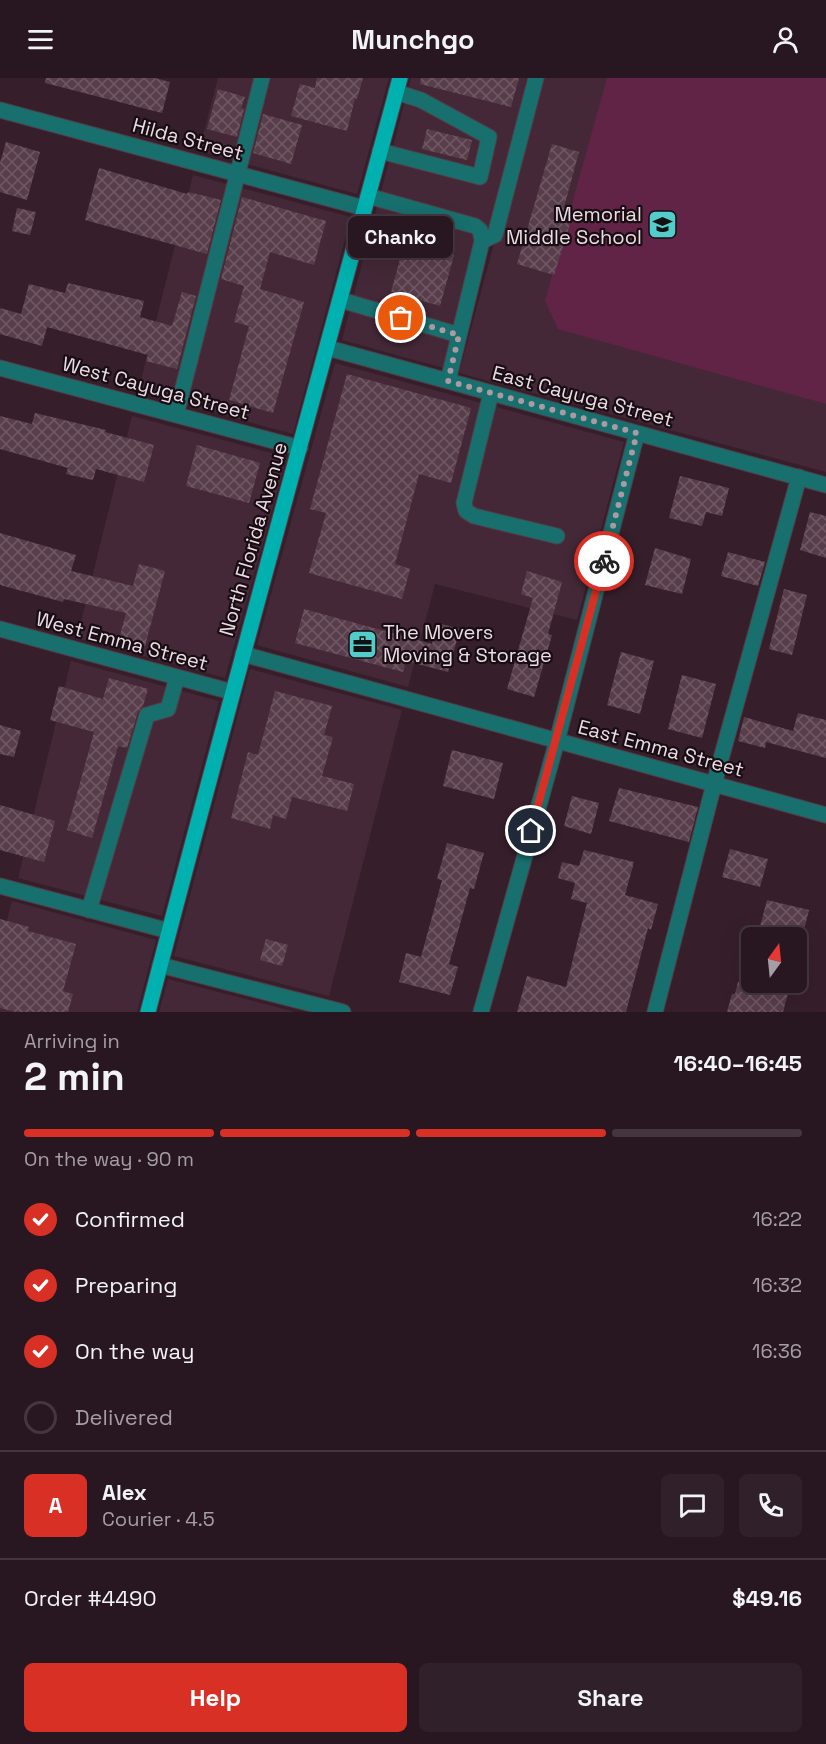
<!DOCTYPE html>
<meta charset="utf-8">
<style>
body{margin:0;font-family:"Space Grotesk",sans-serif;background:#302029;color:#f1f3f6;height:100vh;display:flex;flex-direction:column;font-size:22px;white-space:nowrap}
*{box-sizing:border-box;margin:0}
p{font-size:20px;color:#a59fa5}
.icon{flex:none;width:33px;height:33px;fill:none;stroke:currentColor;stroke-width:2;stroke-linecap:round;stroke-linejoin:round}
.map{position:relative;height:934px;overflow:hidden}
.sheet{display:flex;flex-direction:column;background:#281720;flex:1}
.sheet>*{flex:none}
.needle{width:39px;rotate:15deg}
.tools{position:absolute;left:741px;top:849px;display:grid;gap:12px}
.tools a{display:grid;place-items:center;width:66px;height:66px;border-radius:9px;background:#281720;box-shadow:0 6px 24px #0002,0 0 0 2px #44363e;font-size:30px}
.pin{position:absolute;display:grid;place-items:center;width:51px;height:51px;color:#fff;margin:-26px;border:3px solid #fff;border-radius:50%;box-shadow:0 2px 6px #0007}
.courier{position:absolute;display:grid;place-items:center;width:60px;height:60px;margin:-30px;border:4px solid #d93025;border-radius:50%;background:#fff;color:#222;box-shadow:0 2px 8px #0007}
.bubble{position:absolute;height:42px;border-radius:9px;background:#281720;box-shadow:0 6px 24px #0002,0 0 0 2px #44363e;font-size:20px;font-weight:800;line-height:42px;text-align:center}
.summary em{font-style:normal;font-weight:800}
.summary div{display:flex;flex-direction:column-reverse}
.summary{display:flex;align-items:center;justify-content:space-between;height:102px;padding:0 24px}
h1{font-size:39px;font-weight:800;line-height:45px}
.bar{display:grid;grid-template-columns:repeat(4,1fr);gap:9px 6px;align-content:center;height:72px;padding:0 24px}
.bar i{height:8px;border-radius:4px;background:#44363e}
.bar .active{background:#d93025}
.bar p{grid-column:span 4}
.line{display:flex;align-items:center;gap:15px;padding:0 24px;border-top:2px solid #44363e}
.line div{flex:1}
.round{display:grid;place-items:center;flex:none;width:63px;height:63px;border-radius:9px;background:#302029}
ol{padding:0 24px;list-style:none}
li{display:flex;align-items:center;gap:18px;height:66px}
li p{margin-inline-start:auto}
li .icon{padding:6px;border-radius:50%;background:#d93025;color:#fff;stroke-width:4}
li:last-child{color:#a59fa5}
li i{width:33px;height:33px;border:3px solid #44363e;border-radius:50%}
.button{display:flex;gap:12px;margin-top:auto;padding:12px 24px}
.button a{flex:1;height:69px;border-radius:9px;background:#d93025;color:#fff;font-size:24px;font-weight:800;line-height:69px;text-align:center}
.button a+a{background:#302029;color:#f1f3f6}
header{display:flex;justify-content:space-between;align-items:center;height:78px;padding:0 24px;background:#281720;font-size:27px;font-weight:800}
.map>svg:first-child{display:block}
.built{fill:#442837}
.green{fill:#622446}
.building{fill:url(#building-cross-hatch)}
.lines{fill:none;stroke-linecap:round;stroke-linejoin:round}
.minor-casing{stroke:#533d48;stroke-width:17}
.major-casing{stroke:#533d48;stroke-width:17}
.minor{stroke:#176f6e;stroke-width:15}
.major{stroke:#00b1af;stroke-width:15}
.done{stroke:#ac9aa3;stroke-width:6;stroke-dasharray:0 10.8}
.route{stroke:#d93025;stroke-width:8}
.labels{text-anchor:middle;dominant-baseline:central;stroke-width:4.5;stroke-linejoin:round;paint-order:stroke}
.street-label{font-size:20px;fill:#ecdce3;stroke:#170d12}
.poi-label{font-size:20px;fill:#ecdce3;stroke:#170d12;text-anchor:end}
</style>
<header><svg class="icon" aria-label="menu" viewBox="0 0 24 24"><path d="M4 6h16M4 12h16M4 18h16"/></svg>Munchgo<svg class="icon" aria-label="person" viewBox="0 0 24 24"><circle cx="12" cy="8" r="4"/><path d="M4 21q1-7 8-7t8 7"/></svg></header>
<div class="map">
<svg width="826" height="934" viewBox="0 0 826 934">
<defs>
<pattern id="building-cross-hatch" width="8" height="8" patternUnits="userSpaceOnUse" patternTransform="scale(1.5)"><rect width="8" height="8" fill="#583e4a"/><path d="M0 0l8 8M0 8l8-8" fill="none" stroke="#705964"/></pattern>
</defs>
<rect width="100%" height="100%" fill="#361f2b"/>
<!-- built -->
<path class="built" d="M218 0H389L357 116 199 73Z
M411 0H527L514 59 451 292 342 262Z
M539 0H826V394L459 295Z
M193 97 351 139 293 356 138 314Z
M335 285 624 364 577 542 435 506 408 609 257 567Z
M132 338 287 379 225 600 77 560Z
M71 583 219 623 162 838 18 800Z
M250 591 402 632 329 918 174 878Z
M12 823 156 862 137 934H0V870Z
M168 901 295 934H159Z"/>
<!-- green -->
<path class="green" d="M607 0H826V326L558 251 545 223Z"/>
<!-- building -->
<path class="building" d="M46 0H155L170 4 162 35 45 5Z
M317 0H363L357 21 355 20 347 53 291 38 300 6 315 10Z
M421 0H519L511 29 420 6Z
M218 11 245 19 241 30 244 31 237 59 207 51Z
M263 36 302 47 291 86 253 75Z
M427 51 472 62 467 82 422 71Z
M6 64 40 74 27 122 0 114V85Z
M552 66 579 74 564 129 574 133 554 197 517 186Z
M99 90 187 116 188 114 221 122 207 176 85 142Z
M242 119 326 143 314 187 270 174 260 211 304 224 273 335 229 322 249 248 234 244 244 208 221 201Z
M17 130 36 134 30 157 12 153Z
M405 163 454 177 440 228 391 214Z
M68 205 144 223 140 239 172 248 182 214 196 218 177 291 146 283 148 277 47 249 42 268 0 256V230L21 236 29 206 65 215Z
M347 296 471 330 451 405 419 396 395 486 410 491 402 521 309 495 326 435 310 431Z
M35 335 106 352 105 354 154 367 144 404 96 391 93 402 66 396 68 390 0 371V338L32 346Z
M197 367 260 385 249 425 186 408Z
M680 398 729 410 722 438 706 434 702 448 669 440Z
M810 434 826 438V480L800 472Z
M0 455 76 477 71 493 133 508 139 486 165 493 145 568 119 561 126 535 64 521 63 524 0 507Z
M655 470 691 481 682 516 645 507Z
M728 474 765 484 758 508 721 498Z
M527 493 562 504 548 556 552 557 534 619 507 611 533 520 521 516Z
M784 511 807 517 792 577 769 571Z
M304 531 432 566 438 545 460 551 448 594 406 583 403 594 295 565Z
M621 574 654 583 640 636 607 627Z
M682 597 716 606 702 660 668 651Z
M109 600 148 611 143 628 138 634 127 670 118 668 92 760 67 752 94 654 50 642 59 608 103 621Z
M275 613 332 628 324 657 333 659 322 698 354 706 347 733 292 719 286 741 273 737 270 751 231 740 248 674 258 677Z
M798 635 826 642V680L766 664 765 670 738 663 744 639 793 653Z
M0 647 21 653 14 679 0 676Z
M452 672 503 685 494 721 443 708Z
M619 710 698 729 689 764 609 743Z
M572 718 599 725 591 756 564 748Z
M0 727 55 743 44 784 0 772Z
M447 765 484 775 474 811 470 810 449 886 458 889 450 917 399 904 406 875 421 879 442 802 437 801Z
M730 771 768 781 760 809 722 799Z
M584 772 634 784 625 817 658 826 651 852 648 850 626 934H517L527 898 566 909 587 825 571 821 575 805 558 800 562 784 579 788Z
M767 822 809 832 802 860H757Z
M0 841 29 849 28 853 76 866 63 913 73 916 68 934H16L0 930Z
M266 861 288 867 282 888 260 882Z
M738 904H791L783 934H727L732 916H735Z"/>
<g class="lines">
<defs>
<path id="minor" d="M0 32 364 130
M380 73 480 99 489 59 421 22 396 14
M368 118 475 148 480 152 482 163 448 303
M482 163 495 157 536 0
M341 222 459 257
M328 270 826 407
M0 290 300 370
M491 315 464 425 466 433 474 438 557 458
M176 337 262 0
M0 551 232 614
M243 576 826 737
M0 808 169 853
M89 832 147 637 168 631 177 599
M160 887 343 934
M481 934 557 663 637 355
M655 934 714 706 799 399"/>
<path id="major" d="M148 934C229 622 316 311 400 0"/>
</defs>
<!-- minor casing -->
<use href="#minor" class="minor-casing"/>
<!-- major casing -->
<use href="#major" class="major-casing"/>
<!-- minor -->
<use href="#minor" class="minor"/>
<!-- major -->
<use href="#major" class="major"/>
</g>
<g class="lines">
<!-- done -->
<path class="done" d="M401 240 459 257 448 303 637 355 604 483"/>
<!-- route -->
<path class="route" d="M531 753 604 483"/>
</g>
<!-- icons -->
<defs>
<symbol id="school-square" viewBox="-11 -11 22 22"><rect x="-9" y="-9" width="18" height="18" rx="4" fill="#53cdcb" stroke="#170d12"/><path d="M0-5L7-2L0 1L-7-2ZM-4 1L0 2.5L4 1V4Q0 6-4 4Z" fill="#111"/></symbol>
<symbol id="office-square" viewBox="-11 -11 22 22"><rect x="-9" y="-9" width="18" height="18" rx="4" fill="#53cdcb" stroke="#170d12"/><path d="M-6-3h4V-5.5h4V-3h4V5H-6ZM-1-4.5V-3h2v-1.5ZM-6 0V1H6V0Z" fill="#111"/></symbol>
</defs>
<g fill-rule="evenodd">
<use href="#school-square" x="646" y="130" width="33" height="33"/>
<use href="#office-square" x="346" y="550" width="33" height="33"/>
</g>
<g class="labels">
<!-- street labels -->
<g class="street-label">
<text transform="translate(188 61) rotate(15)">Hilda Street</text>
<text transform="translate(156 310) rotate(15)">West Cayuga Street</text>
<text transform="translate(583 318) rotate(15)">East Cayuga Street</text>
<text transform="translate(253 461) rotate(-74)">North Florida Avenue</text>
<text transform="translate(122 563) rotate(15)">West Emma Street</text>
<text transform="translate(661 670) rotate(15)">East Emma Street</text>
</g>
<!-- poi labels -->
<g class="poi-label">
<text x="642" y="136">Memorial<tspan x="642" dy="23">Middle School</tspan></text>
<text x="383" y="554" text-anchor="start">The Movers<tspan x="383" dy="23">Moving &amp; Storage</tspan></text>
</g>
</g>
</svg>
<div class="tools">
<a><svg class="needle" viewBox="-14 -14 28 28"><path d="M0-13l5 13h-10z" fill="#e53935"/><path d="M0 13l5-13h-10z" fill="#a59fa5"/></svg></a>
</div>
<div class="pin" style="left:401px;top:240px;background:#ea580c"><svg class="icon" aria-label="bag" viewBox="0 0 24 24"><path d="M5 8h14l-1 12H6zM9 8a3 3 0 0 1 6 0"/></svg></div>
<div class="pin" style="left:531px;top:753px;background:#1f2937"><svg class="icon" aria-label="home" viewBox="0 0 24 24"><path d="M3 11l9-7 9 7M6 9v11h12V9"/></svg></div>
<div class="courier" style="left:604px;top:483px"><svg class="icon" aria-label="bike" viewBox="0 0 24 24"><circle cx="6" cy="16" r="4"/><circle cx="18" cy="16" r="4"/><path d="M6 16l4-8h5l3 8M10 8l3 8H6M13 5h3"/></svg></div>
<div class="bubble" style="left:348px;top:138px;width:105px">Chanko</div>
</div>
<section class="sheet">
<div class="summary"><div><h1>2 min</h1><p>Arriving in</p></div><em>16:40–16:45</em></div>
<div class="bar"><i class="active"></i><i class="active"></i><i class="active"></i><i></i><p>On the way · 90 m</p></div>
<ol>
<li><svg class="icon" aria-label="check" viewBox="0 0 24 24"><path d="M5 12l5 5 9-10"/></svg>Confirmed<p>16:22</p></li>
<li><svg class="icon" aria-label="check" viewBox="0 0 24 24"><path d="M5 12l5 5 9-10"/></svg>Preparing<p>16:32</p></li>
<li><svg class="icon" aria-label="check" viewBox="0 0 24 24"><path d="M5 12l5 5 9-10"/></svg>On the way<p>16:36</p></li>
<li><i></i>Delivered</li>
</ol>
<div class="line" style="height:108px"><b class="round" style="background:#d93025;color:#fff">A</b><div><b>Alex</b><p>Courier · 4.5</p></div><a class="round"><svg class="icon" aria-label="chat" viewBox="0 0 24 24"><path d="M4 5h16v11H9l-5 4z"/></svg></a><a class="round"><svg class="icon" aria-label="phone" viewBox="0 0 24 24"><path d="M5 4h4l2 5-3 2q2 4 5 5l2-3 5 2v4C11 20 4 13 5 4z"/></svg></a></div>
<div class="line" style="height:78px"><div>Order #4490</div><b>$49.16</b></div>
<div class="button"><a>Help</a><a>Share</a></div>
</section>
